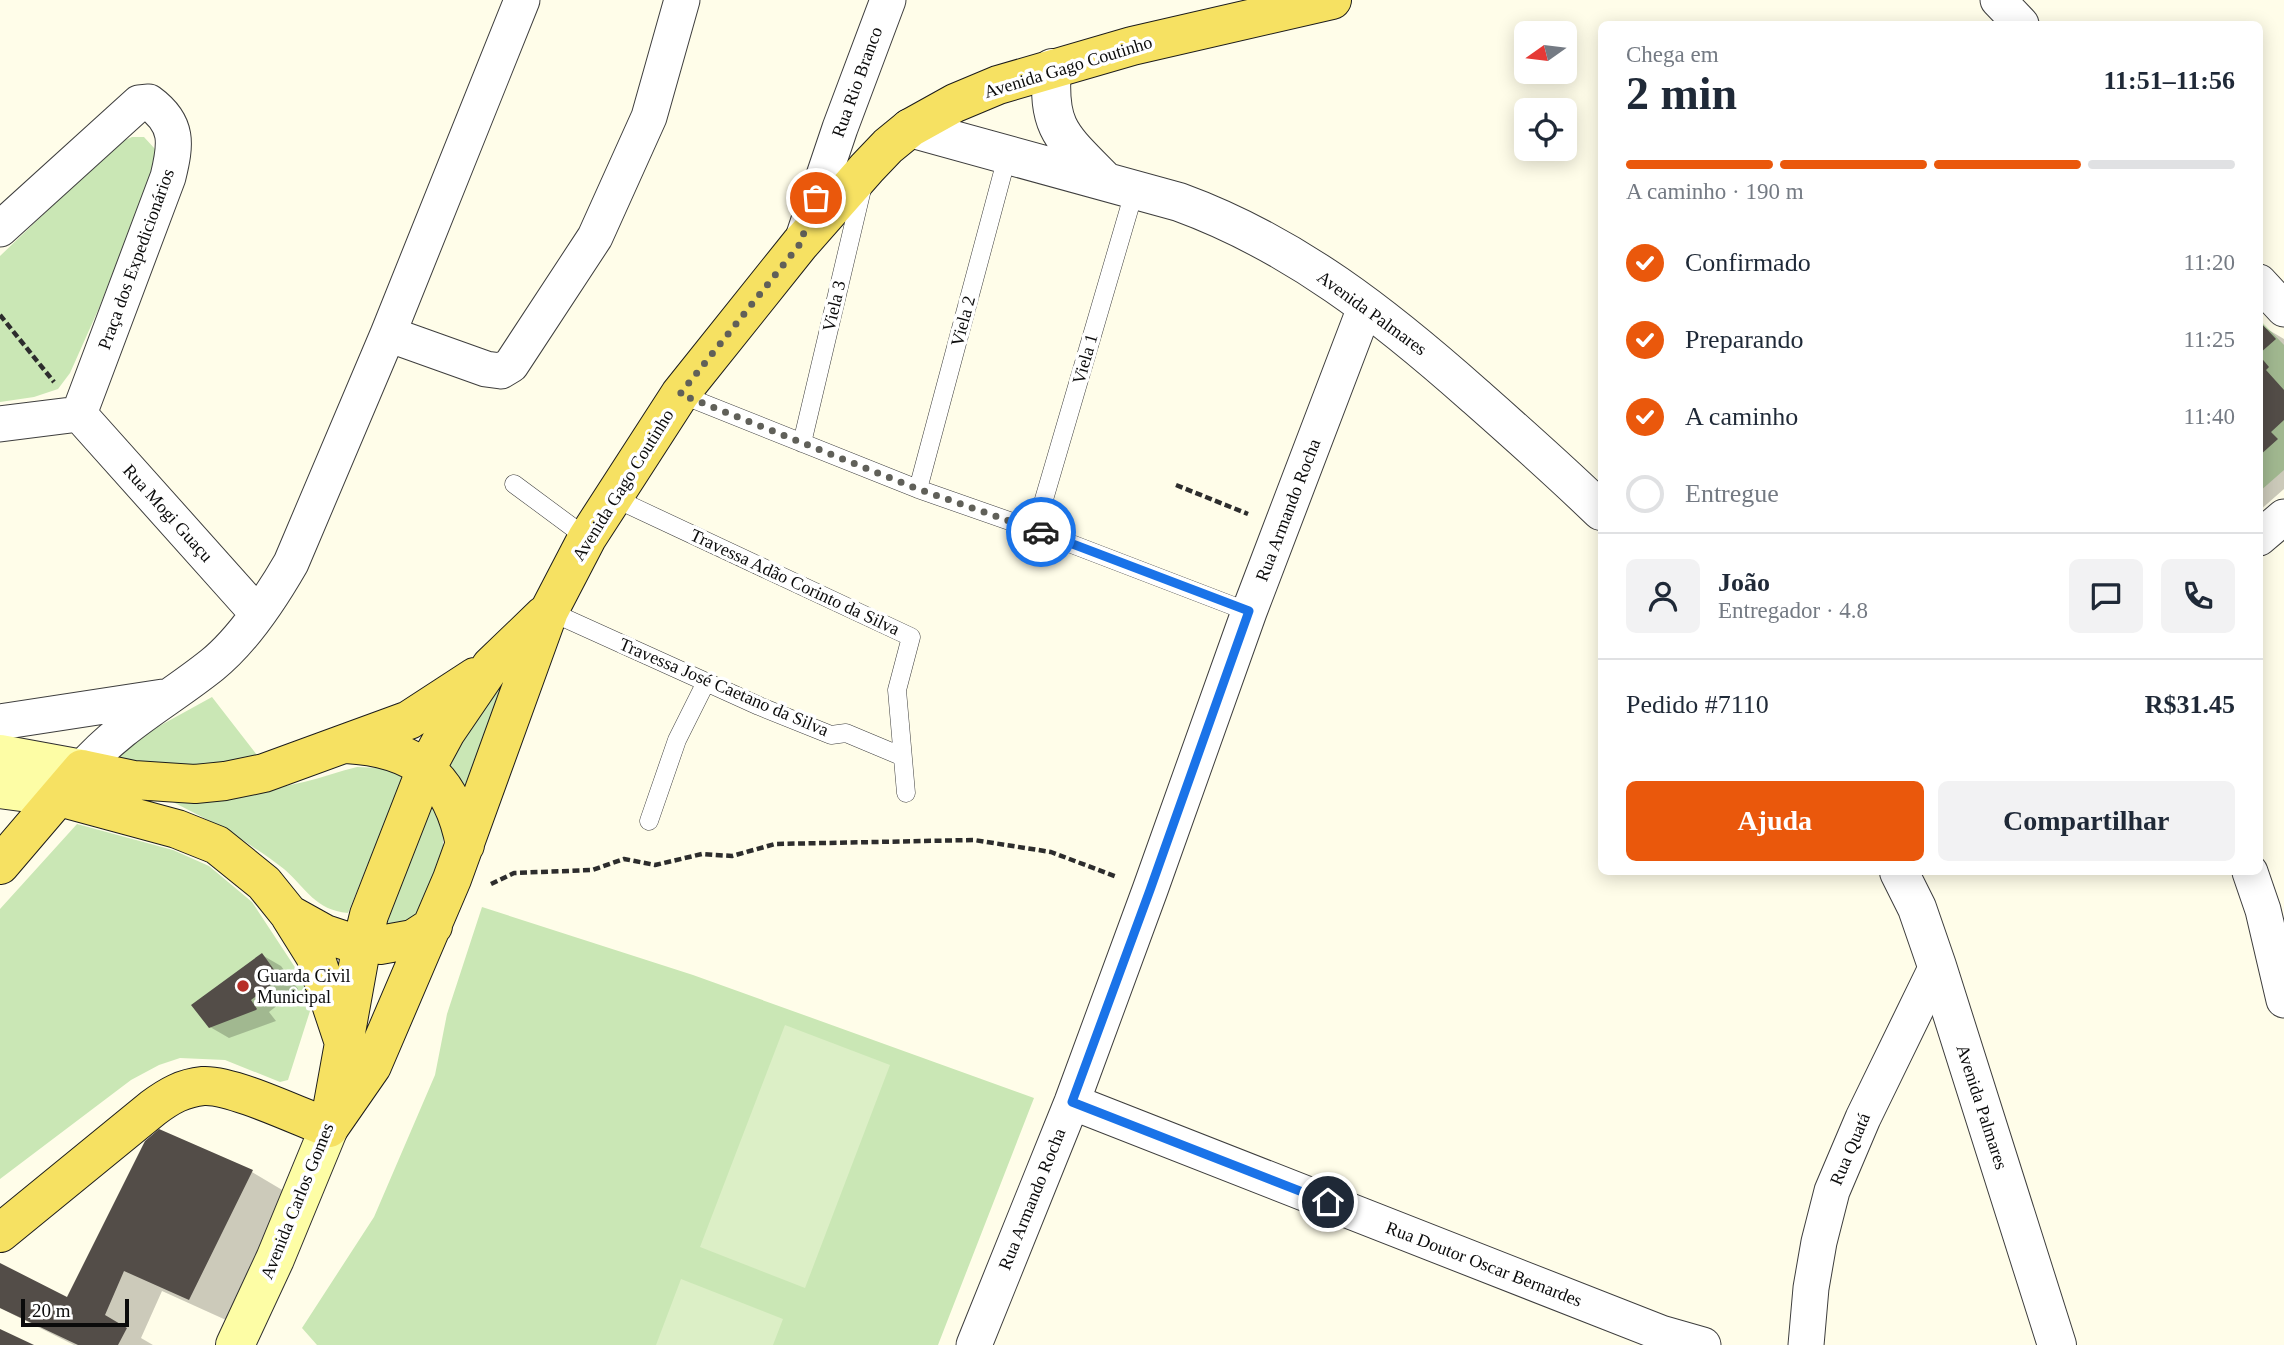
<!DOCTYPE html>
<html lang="pt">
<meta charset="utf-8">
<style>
body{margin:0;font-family:Georgia,serif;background:#f2f2f3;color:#1f2937;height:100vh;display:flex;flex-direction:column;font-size:26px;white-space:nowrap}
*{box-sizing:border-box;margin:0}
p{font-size:23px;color:#747a83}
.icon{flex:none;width:38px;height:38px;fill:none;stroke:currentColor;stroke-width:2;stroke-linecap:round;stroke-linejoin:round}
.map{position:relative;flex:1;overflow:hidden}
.details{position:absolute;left:1598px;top:21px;width:665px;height:854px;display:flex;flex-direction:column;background:#fff;border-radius:10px;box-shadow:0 4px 18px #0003}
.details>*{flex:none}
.needle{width:46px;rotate:256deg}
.fabs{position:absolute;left:1514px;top:21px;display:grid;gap:14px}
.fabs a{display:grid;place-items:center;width:63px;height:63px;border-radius:10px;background:#fff;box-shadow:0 4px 18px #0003;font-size:35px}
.scale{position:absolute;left:21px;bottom:18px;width:108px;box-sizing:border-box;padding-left:7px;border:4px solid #0b0b0b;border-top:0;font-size:19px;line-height:24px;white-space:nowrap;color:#0b0b0b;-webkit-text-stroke:5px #fff;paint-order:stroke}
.pin{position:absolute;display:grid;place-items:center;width:60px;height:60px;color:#fff;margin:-30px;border:4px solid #fff;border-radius:50%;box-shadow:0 2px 7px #0007}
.courier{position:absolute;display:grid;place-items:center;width:70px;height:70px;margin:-35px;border:5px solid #1a73e8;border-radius:50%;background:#fff;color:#222;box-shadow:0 2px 9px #0007}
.headline em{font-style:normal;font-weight:700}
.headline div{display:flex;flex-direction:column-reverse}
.headline{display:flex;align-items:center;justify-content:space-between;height:119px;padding:0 28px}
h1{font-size:46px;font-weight:700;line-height:52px}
.bar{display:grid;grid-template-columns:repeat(4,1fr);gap:10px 7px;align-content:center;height:84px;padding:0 28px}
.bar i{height:9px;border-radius:5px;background:#e0e1e3}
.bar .selected{background:#ea580c}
.bar p{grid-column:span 4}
.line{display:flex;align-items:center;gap:18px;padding:0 28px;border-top:2px solid #e0e1e3}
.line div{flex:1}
.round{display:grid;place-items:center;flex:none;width:74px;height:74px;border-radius:10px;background:#f2f2f3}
ol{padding:0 28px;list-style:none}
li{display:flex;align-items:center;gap:21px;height:77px}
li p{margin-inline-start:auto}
li .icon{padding:7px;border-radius:50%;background:#ea580c;color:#fff;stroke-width:4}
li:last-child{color:#747a83}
li i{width:38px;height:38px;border:4px solid #e0e1e3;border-radius:50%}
.cta{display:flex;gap:14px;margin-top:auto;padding:14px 28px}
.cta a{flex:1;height:80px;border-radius:10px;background:#ea580c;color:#fff;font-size:28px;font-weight:700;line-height:80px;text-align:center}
.cta a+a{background:#f2f2f3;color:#1f2937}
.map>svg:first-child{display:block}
.green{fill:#cae7b5}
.pitch{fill:#dcefc6}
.shadow{fill:#0003}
.building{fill:#534d48}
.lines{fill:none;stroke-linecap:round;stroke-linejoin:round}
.service-casing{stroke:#3e3e3e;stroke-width:19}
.minor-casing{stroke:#3e3e3e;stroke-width:37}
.tertiary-casing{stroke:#3e3e3e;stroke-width:40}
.secondary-casing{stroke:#2d2d2d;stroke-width:40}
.primary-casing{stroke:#1c1c1c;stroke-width:40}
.path{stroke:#2d2d2d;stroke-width:4.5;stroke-dasharray:7 3.5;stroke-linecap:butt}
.service{stroke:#fff;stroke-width:18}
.minor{stroke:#fff;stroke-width:35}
.tertiary{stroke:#fff;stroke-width:38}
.secondary{stroke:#fdfda5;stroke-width:38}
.primary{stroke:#f6e162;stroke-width:38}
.done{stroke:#606059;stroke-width:7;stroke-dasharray:0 12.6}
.route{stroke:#1a73e8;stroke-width:9}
.poi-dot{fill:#b72f27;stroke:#fff;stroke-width:2.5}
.labels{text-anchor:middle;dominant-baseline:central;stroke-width:7;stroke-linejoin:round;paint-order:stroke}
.street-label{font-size:18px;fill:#0b0b0b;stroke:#fff}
.poi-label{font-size:18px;fill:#0b0b0b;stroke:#fff;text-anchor:start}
</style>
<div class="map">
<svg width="2284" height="1345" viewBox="0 0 2284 1345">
<rect width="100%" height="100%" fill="#fffde9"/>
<!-- green -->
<path class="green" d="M132 137H144L155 149 154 167 99 308 70 373 58 389 34 397 0 402V256L118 143Z
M2259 319 2284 345V470L2259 492Z
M526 663 471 795 443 767 501 685Z
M212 697 257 755 206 767 140 766 117 757 143 735Z
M357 767 383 768 403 777 348 913C315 910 307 889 284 869 274 861 264 854 253 847 228 829 200 816 173 802 218 798 260 792 304 782 322 778 339 771 357 767Z
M431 796 443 829V849L430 891 415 920 392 932 382 922Z
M77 824 173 850 209 866 252 902 302 978 308 997 310 1011 288 1080 280 1082 225 1060 180 1058 159 1065 131 1080 0 1179V909Z
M482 907 693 975 1034 1098 938 1345H317L302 1328 374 1217 435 1075 447 1014Z"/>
<!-- pitch -->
<path class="pitch" d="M785 1025 890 1065 805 1288 700 1247Z
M681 1279 783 1319 773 1345H656Z"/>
<!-- shadow -->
<path class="shadow" d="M2262 326 2284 339V489L2259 511V329Z
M262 955 281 966 298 989 269 1012 276 1021 229 1038 210 1027Z
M252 1172 289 1194 226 1320 162 1291 141 1338 153 1345H74L0 1308V1266L68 1299Z"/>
<!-- building -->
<path class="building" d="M2262 324 2276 339 2259 354V327Z
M2259 355 2269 367 2266 370 2284 390V420L2271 432 2278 439 2259 456Z
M262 953 280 978 251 1000 257 1009 256 1010 209 1028 191 1005Z
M159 1129 253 1170 189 1300 124 1271 105 1315 127 1328 118 1345H78L0 1308V1263L67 1297 145 1141Z
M0 1329 34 1345H0Z"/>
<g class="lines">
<defs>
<path id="service" d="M680 394 918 489 1035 530 1249 612
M802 443 863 185
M514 484 587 538
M918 489 1008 153
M612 497 911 637 897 690 906 793
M1035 530 1135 189
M549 611 759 706 831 735 846 733 901 756
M649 821 677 740 706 682"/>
<path id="minor" d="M1998 0 2021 24
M0 229 139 103 149 102C179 124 176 144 168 177L79 414
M802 241 840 128 888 0
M2259 282 2284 309
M388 334 486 369 501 371 511 365 595 237 649 117 682 0
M79 414 257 613
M0 424 79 414
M2259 538 2284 517
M0 722 163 697
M82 769C120 725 167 701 212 665 242 641 272 596 291 563L388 334 522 0
M2250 872 2263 910 2284 1000
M1072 1102 1661 1333 1703 1345
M974 1345 1072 1102 1150 890 1249 612 1366 305
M1806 1345 1811 1288 1819 1242 1832 1191 1863 1118 1937 966"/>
<path id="tertiary" d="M1052 68C1047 128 1062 137 1102 178
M910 128 1179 202C1294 244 1385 316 1475 396 1518 434 1560 471 1601 511
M1899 872 1917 908 1937 966 2057 1345"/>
<path id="secondary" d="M0 754 82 769
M0 789 59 797
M235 1345 275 1259 329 1128"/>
<path id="primary" d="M346 744C416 748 452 776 465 845
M59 797 177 829 217 845 264 883 289 914 325 934 346 941 380 945 413 939 433 926
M0 865 82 769 134 780 195 784 225 781 264 773 409 720 475 677
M290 916 315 956 343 1040
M331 1115 362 944 369 915 426 769 446 732 491 666 544 615
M329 1128 372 1066 452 879 549 611 587 538 680 394 800 244 867 168 888 146 910 128 955 103 998 85 1132 46 1332 0
M0 1233 153 1108C169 1096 183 1088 203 1086 231 1084 300 1117 329 1128"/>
</defs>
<!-- service casing -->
<use href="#service" class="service-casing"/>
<!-- minor casing -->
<use href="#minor" class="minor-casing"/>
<!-- tertiary casing -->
<use href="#tertiary" class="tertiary-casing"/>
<!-- secondary casing -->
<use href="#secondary" class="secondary-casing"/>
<!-- primary casing -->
<use href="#primary" class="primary-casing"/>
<!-- path -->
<path class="path" d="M0 315 54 382
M1176 485 1248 514
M491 884 514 873 592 870 624 859 655 865 702 854 732 856 775 844 974 840 1051 852 1117 877"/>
<!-- service -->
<use href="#service" class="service"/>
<!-- minor -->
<use href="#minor" class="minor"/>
<!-- tertiary -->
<use href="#tertiary" class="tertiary"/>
<!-- secondary -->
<use href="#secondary" class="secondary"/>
<!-- primary -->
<use href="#primary" class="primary"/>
</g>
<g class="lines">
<!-- done -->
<path class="done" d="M816 198 800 244 680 394 918 489 1041 532"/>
<!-- route -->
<path class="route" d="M1041 532 1249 611 1150 890 1072 1102 1328 1202"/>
</g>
<!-- markers -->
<circle class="poi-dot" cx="243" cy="986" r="7"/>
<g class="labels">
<!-- street labels -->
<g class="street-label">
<text transform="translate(1068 67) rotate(-17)">Avenida Gago Coutinho</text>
<text transform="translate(857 82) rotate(-70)">Rua Rio Branco</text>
<text transform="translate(136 259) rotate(-70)">Praça dos Expedicionários</text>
<text transform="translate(834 306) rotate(-77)">Viela 3</text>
<text transform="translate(1372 313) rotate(36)">Avenida Palmares</text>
<text transform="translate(963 321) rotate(-75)">Viela 2</text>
<text transform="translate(1085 359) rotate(-74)">Viela 1</text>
<text transform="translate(623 485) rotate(-58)">Avenida Gago Coutinho</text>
<text transform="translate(1288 510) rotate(-69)">Rua Armando Rocha</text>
<text transform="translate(168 513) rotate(48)">Rua Mogi Guaçu</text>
<text transform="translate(795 582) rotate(25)">Travessa Adão Corinto da Silva</text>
<text transform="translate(724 687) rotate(23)">Travessa José Caetano da Silva</text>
<text transform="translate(1982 1107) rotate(72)">Avenida Palmares</text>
<text transform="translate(1850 1149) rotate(-67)">Rua Quatá</text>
<text transform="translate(1032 1199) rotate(-68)">Rua Armando Rocha</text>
<text transform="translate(297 1201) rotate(-68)">Avenida Carlos Gomes</text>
<text transform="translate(1484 1264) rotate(21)">Rua Doutor Oscar Bernardes</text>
</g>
<!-- poi labels -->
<g class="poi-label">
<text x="257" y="976">Guarda Civil<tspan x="257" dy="21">Municipal</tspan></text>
</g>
</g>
</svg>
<div class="fabs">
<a><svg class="needle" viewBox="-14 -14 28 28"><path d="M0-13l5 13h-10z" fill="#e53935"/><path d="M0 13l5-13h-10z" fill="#747a83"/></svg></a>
<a><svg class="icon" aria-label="locate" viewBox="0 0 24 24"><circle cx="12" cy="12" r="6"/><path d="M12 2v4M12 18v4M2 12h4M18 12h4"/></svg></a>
</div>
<div class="scale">20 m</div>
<div class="pin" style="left:816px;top:198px;background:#ea580c"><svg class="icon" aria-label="bag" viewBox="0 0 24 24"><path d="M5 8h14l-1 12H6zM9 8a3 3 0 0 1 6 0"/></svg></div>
<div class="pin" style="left:1328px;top:1202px;background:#1f2937"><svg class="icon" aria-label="home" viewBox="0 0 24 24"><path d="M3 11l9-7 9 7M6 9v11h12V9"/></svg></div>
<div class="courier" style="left:1041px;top:532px"><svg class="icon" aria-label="car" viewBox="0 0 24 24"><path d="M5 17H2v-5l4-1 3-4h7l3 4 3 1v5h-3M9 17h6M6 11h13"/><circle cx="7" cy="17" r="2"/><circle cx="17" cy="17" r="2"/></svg></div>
<section class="details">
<div class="headline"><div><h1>2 min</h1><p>Chega em</p></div><em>11:51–11:56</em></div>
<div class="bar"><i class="selected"></i><i class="selected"></i><i class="selected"></i><i></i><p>A caminho · 190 m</p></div>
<ol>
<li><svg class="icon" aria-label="check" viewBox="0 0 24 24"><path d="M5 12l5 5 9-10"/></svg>Confirmado<p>11:20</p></li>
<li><svg class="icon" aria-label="check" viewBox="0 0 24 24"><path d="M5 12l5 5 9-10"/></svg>Preparando<p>11:25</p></li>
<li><svg class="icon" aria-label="check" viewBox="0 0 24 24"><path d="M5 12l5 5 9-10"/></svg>A caminho<p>11:40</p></li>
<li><i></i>Entregue</li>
</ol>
<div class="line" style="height:126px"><a class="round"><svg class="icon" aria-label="person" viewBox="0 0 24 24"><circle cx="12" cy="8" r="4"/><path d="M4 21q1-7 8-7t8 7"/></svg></a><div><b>João</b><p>Entregador · 4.8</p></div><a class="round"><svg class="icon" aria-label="chat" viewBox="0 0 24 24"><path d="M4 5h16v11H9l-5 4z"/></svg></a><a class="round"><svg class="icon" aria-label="phone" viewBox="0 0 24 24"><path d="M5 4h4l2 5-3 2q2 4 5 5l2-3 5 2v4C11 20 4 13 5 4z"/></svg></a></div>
<div class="line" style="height:91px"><div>Pedido #7110</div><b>R$31.45</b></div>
<div class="cta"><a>Ajuda</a><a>Compartilhar</a></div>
</section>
</div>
